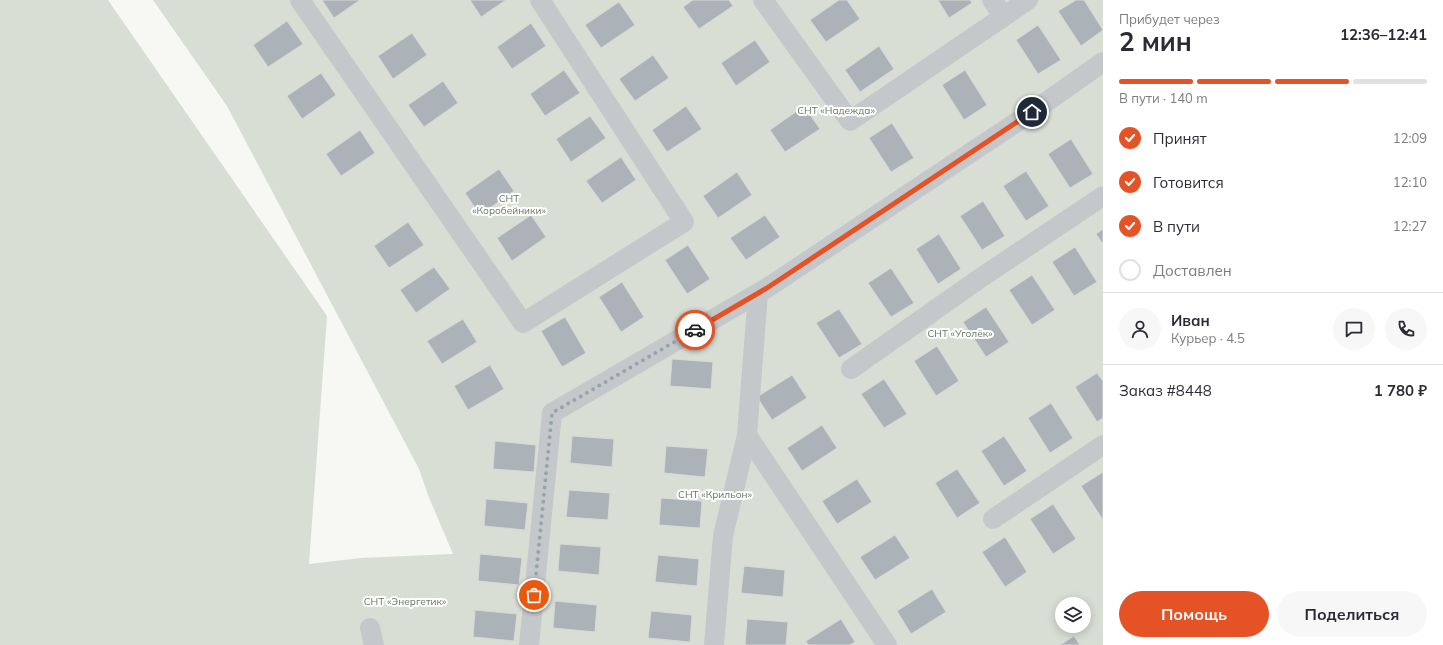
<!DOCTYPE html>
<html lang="ru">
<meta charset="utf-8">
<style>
body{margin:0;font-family:Mulish,sans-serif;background:#f7f7f7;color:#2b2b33;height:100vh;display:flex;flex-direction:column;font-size:15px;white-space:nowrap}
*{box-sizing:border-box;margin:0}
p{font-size:13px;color:#7c7c81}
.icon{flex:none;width:22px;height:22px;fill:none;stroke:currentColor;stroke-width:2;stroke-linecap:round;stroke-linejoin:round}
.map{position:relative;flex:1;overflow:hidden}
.drawer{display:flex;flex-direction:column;background:#fff;width:340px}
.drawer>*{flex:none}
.fabs{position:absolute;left:1055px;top:597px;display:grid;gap:8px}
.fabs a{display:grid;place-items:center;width:36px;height:36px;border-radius:50%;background:#fff;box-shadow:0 2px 10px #0003;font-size:20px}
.pin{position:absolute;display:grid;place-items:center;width:34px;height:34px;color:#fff;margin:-17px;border:2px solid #fff;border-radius:50%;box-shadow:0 1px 4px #0007}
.courier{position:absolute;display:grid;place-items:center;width:40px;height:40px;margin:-20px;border:3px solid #e55225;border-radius:50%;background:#fff;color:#222;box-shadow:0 1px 5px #0007}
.headline em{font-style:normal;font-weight:700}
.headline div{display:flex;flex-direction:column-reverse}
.headline{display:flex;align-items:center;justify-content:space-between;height:68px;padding:0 16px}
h1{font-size:26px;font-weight:700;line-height:30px}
.bar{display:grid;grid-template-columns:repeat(4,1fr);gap:6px 4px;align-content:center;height:48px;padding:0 16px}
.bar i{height:5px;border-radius:3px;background:#e1e1e2}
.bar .on{background:#e55225}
.bar p{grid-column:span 4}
.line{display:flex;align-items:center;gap:10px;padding:0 16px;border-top:1px solid #e1e1e2}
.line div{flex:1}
.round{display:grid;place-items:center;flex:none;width:42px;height:42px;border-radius:21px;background:#f7f7f7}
ol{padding:0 16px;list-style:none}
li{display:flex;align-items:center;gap:12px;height:44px}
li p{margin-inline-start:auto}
li .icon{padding:4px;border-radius:50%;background:#e55225;color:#fff;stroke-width:4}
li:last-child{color:#7c7c81}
li i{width:22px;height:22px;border:2px solid #e1e1e2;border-radius:50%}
.button{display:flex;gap:8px;margin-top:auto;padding:8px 16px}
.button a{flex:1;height:46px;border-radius:24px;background:#e55225;color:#fff;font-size:16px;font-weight:700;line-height:46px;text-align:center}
.button a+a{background:#f7f7f7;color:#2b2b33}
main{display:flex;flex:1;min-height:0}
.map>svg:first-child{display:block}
.green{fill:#d8ded4;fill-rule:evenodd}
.building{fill:#abb3b9;stroke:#d8d8d6}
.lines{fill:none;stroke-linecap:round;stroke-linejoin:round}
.minor{stroke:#c4c8cb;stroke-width:20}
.done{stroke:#98a4ac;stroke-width:4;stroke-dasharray:0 7.2}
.route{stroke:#e55225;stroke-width:5}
.labels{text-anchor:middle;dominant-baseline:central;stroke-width:4;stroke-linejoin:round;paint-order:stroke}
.park-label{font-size:10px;fill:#657760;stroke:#fff}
</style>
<main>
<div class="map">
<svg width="1103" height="645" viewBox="0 0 1103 645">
<rect width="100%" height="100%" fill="#f7f7f3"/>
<!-- green -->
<path class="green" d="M0 0H108L327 316 309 564 361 558 453 554 428 495 419 469 227 106 153 0H1103V645H0ZM1062 604H1084V626H1062Z"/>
<!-- building -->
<path class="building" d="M322 0H360L334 18Z
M470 0H506L481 17Z
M693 0H729L733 6 699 29 683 7Z
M839 0H847L860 19 826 42 810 20Z
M938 0H970L972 3 949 18Z
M1076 0H1084L1103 30 1081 46 1058 11Z
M619 2 635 25 601 48 585 25Z
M287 21 303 44 268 67 253 45Z
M531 23 546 46 512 69 497 47Z
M1038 25 1061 60 1038 74 1016 40Z
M412 33 427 55 393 79 378 56Z
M755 40 770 62 736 86 721 63Z
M879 46 894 69 860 92 845 70Z
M653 55 669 78 635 101 619 79Z
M564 70 580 93 545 116 530 94Z
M965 70 987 105 964 120 942 85Z
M321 73 336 95 302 119 287 96Z
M443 81 458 103 424 127 408 105Z
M686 106 702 129 667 152 652 130Z
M804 106 820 129 785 152 770 130Z
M590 116 606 138 571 162 556 139Z
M892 123 914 158 891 172 869 138Z
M360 130 375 153 341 176 326 154Z
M1071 139 1093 174 1070 188 1048 154Z
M621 157 636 180 602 203 586 181Z
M499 169 514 191 480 215 465 193Z
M1026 171 1049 206 1026 221 1003 186Z
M737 172 752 195 718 218 703 196Z
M983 201 1005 236 982 250 960 216Z
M531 215 546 237 512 261 497 238Z
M765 215 780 237 746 260 730 238Z
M408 222 424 245 389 268 374 246Z
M1103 229V244L1096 234Z
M939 234 961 269 938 284 916 249Z
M688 245 710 279 687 294 665 260Z
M1075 247 1097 282 1074 296 1052 262Z
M434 267 450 289 416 313 400 290Z
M891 268 914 303 891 317 868 283Z
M1032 275 1055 310 1032 325 1009 290Z
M622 282 644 317 621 332 599 297Z
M986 307 1009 342 986 357 963 322Z
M839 309 862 344 839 358 816 323Z
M565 317 586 353 562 367 541 331Z
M463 319 477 342 442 364 427 341Z
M937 346 959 381 936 396 914 361Z
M672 359 713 362 711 389 670 386Z
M490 365 504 389 468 410 454 386Z
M1097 373 1103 381V418L1097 422 1075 387Z
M792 375 807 398 772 420 757 397Z
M884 379 907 414 884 428 861 394Z
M1051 403 1073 438 1050 453 1028 418Z
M822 425 837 448 802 471 787 448Z
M572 436 614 439 612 467 570 463Z
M1004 436 1027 471 1004 486 981 451Z
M495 441 536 445 534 472 493 469Z
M666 446 708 449 705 477 664 473Z
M957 469 980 503 957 518 935 483Z
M1103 472V520L1081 486Z
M857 479 872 502 837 524 822 501Z
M569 490 610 493 608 520 566 517Z
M661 498 702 501 700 528 659 525Z
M486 499 528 503 525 530 484 526Z
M1053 504 1076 539 1053 554 1030 519Z
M895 535 910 558 875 580 860 557Z
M1005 537 1027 572 1005 587 982 552Z
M560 544 601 547 599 575 558 571Z
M480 554 522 558 519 585 478 581Z
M658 555 699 559 697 586 655 582Z
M744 566 785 570 783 597 741 593Z
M932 589 946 612 911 634 897 611Z
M555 601 597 605 595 632 553 628Z
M475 610 517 614 514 641 473 637Z
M651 611 692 615 690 642 648 638Z
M747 619 788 622 786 645H745Z
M841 619 855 642 850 645H808L806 641Z
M1074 636 1080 645H1060Z"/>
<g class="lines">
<!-- minor -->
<path class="minor" d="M300 0 523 323 684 222 540 0
M763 0 850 121 1028 0
M992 0 1004 16
M851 369 979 279 1103 196
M747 435 887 645
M993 519 1103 445
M370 628 374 645
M529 645 552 413 767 288 1032 112 1103 62
M714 645 723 536 747 435 758 293"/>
</g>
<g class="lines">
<!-- done -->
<path class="done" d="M534 595 552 413 695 330"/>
<!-- route -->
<path class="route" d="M695 330 767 288 1032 112"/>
</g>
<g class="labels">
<!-- park labels -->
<g class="park-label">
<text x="836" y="110">СНТ «Надежда»</text>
<text x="509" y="198">СНТ<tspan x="509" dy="12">«Коробейники»</tspan></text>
<text x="960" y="333">СНТ «Уголёк»</text>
<text x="715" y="494">СНТ «Крильон»</text>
<text x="405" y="601">СНТ «Энергетик»</text>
</g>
</g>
</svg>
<div class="fabs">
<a><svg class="icon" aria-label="layers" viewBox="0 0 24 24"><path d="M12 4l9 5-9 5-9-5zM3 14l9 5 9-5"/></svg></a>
</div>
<div class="pin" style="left:534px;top:595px;background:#ea580c"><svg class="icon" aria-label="bag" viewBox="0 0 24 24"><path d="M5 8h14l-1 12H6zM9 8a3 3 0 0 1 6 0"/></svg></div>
<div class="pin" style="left:1032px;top:112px;background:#1f2937"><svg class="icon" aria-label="home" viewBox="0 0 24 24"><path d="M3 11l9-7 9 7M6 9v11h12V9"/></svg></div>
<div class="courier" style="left:695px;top:330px"><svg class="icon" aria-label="car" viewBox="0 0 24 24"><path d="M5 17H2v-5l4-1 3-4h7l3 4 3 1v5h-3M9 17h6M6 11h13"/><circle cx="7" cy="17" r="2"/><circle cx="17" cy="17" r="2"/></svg></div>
</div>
<section class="drawer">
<div class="headline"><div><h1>2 мин</h1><p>Прибудет через</p></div><em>12:36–12:41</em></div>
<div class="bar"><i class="on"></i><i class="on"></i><i class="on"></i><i></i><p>В пути · 140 m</p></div>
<ol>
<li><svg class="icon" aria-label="check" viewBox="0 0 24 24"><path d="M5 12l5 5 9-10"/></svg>Принят<p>12:09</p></li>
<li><svg class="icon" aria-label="check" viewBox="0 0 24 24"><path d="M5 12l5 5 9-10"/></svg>Готовится<p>12:10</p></li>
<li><svg class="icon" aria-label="check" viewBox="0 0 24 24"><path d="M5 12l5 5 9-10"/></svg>В пути<p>12:27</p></li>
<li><i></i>Доставлен</li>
</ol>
<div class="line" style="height:72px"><a class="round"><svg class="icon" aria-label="person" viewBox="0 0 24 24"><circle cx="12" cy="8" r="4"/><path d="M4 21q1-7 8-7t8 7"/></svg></a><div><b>Иван</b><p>Курьер · 4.5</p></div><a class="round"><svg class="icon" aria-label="chat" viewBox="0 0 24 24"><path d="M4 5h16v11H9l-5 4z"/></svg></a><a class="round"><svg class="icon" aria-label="phone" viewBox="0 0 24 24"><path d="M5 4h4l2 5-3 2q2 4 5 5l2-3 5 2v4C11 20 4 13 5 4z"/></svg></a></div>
<div class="line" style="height:52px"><div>Заказ #8448</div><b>1 780 ₽</b></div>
<div class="button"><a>Помощь</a><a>Поделиться</a></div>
</section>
</main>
